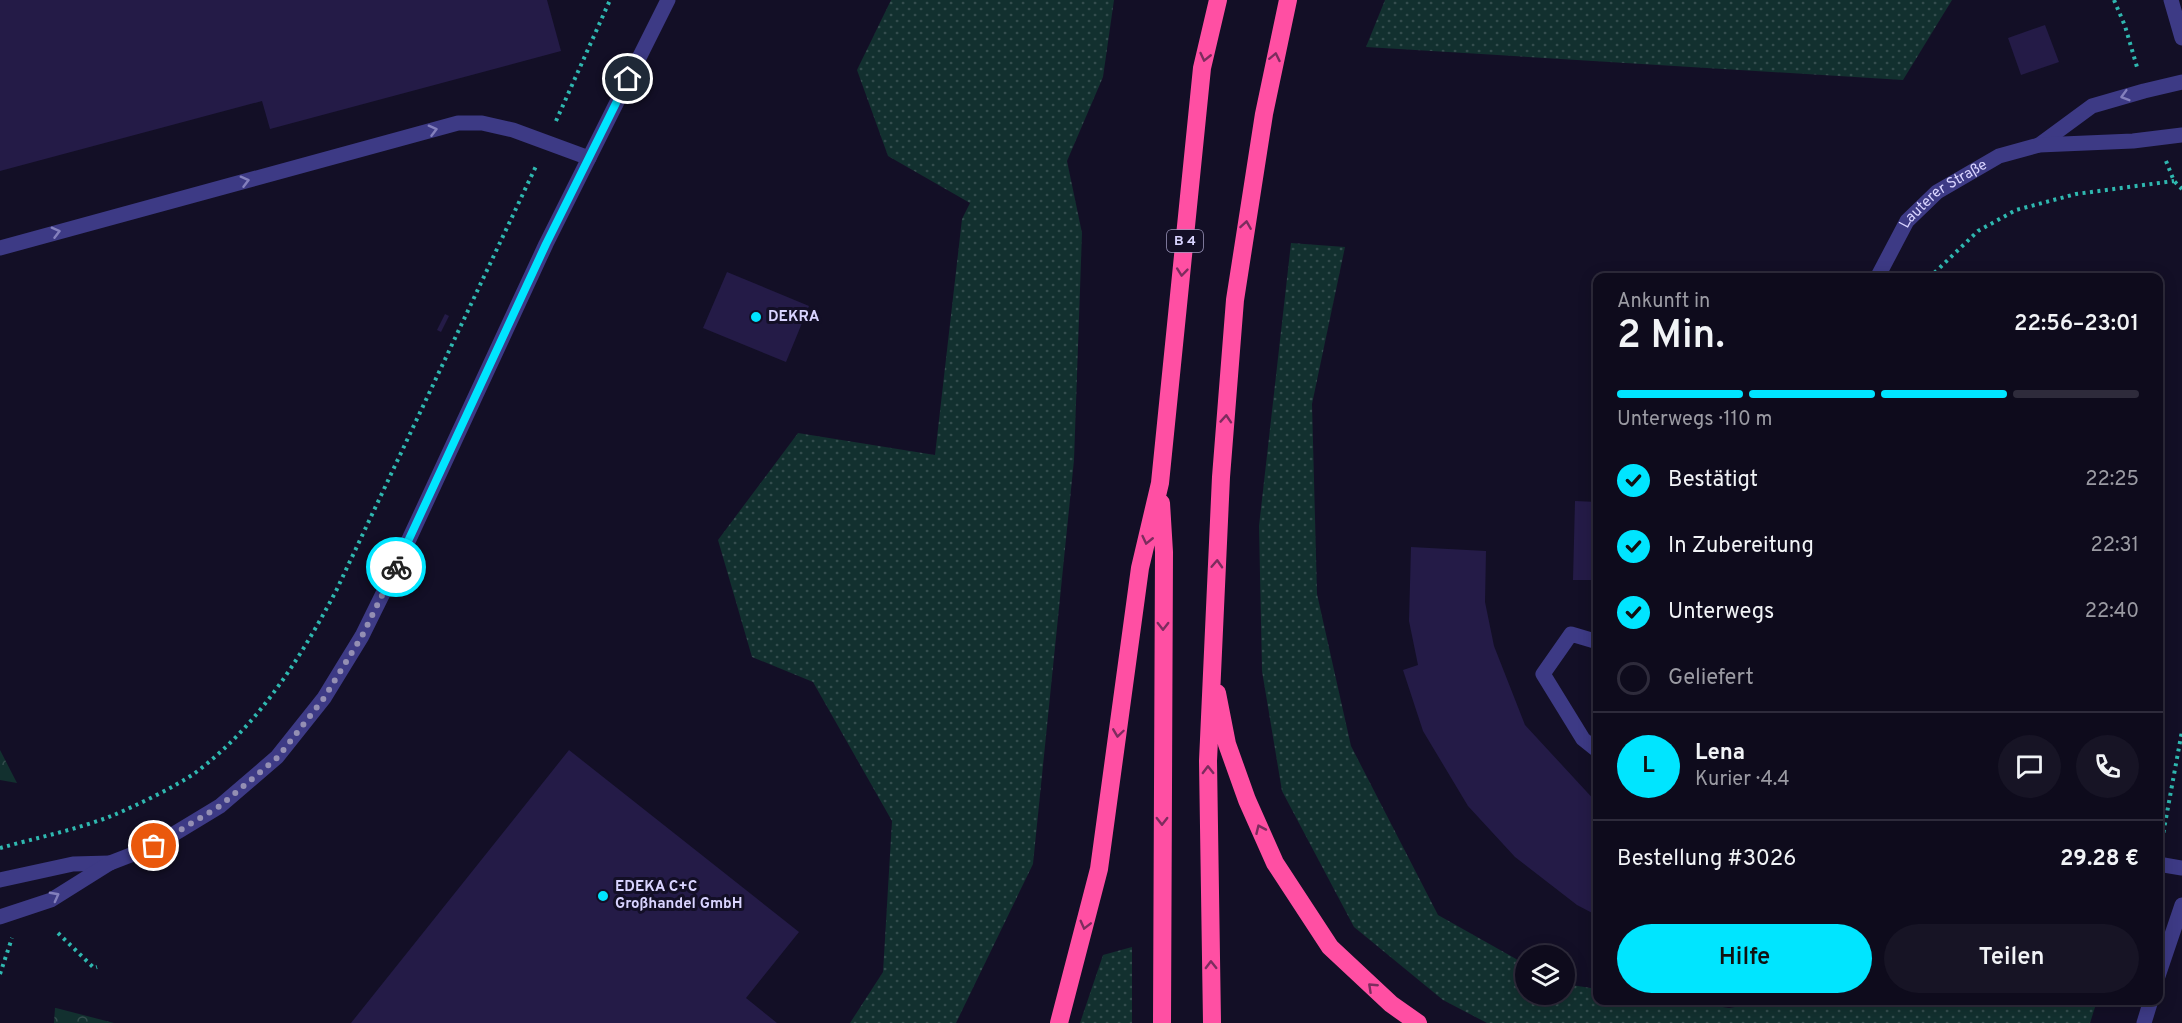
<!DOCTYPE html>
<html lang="de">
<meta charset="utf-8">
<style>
body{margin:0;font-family:Overpass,sans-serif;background:#171425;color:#f1f3f6;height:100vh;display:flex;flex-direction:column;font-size:22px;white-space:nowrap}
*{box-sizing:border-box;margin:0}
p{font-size:20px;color:#9b9ba3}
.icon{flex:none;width:33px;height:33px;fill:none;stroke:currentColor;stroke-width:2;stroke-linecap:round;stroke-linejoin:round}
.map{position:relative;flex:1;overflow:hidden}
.sheet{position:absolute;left:1593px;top:273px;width:570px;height:732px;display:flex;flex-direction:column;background:#0e0b1c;border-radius:12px;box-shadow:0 3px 15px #0003,0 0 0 2px #2e2b3b}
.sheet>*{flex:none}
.fabs{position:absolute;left:1515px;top:945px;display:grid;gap:12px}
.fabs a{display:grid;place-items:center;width:60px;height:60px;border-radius:50%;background:#0e0b1c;box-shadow:0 3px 15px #0003,0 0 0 2px #2e2b3b;font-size:30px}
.pin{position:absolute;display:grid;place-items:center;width:51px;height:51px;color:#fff;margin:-26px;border:3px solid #fff;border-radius:50%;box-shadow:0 2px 6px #0007}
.courier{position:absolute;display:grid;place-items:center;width:60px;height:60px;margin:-30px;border:4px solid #00e5ff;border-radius:50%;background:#fff;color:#222;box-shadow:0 2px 8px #0007}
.overview em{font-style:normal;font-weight:600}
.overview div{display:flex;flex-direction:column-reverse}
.overview{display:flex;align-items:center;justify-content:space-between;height:102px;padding:0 24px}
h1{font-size:39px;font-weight:600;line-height:45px}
.bar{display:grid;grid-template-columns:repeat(4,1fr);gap:9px 6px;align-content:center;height:72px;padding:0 24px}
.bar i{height:8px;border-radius:4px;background:#2e2b3b}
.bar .current{background:#00e5ff}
.bar p{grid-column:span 4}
.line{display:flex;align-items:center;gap:15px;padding:0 24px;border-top:2px solid #2e2b3b}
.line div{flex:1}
.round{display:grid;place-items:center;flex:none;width:63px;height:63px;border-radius:32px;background:#171425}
ol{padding:0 24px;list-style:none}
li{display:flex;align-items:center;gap:18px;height:66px}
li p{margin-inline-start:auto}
li .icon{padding:6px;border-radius:50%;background:#00e5ff;color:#111;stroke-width:4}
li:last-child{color:#9b9ba3}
li i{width:33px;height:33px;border:3px solid #2e2b3b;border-radius:50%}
.action{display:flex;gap:12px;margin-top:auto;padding:12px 24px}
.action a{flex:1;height:69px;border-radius:36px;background:#00e5ff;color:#111;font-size:24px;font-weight:600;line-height:69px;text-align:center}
.action a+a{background:#171425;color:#f1f3f6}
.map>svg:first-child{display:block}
.grass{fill:url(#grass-dots)}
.forest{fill:url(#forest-crowns)}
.building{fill:#241b47}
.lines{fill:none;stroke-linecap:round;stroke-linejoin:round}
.path{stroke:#2fb8b0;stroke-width:4;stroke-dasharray:3 4.5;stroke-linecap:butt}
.minor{stroke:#3d3a85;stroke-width:15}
.highway{stroke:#ff4fa3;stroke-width:18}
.oneway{stroke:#7d2c5e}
.oneway2{stroke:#837fbc}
.done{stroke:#948fb3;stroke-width:6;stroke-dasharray:0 10.8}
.route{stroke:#00e5ff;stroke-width:8}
.poi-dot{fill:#00e5ff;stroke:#130f26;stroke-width:2}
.labels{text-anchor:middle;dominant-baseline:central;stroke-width:6;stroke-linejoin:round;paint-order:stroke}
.shield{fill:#130f26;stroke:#9e99be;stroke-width:1.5}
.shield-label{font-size:14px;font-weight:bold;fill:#d9d4ff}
.street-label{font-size:15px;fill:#d9d4ff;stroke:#130f26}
.poi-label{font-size:15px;font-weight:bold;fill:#d9d4ff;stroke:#130f26;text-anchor:start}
</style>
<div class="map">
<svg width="2182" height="1023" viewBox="0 0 2182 1023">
<defs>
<pattern id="grass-dots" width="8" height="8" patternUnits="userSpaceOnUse" patternTransform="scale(1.5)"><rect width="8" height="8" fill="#12302f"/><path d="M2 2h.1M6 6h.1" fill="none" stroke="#344d4e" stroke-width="1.8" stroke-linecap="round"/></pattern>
<pattern id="forest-crowns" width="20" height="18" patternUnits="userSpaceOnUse" patternTransform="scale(1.5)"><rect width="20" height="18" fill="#12302f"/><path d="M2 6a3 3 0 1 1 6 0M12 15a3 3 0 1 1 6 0" fill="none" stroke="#344d4e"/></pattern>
</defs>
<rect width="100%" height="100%" fill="#130f26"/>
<!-- grass -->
<path class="grass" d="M891 0H1114L1103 77 1067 161 1082 233 1074 460 1033 864 956 1023H850L883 972 892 821 813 682 752 657 718 540 798 433 935 455 962 219 970 203 888 156 857 70Z
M1385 0H1952L1903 80 1366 47Z
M1291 243 1345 247 1312 404 1317 594 1351 746 1438 915 1525 964 1526 994H1564L1565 984 1597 989 1598 1000H1678L1729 1008 1775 1000 2097 1001 2090 1023H1487L1443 1000 1354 927 1282 791 1262 671 1259 526Z
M1132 947V1023H1080L1103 955Z"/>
<!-- forest -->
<path class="forest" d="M0 750 17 783 0 780Z
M55 1008H56L114 1023H54Z"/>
<!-- building -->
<path class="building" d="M0 0H547L561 51 270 129 262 101 0 171Z
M2045 25 2059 62 2021 75 2008 38Z
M727 272 809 306 786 362 703 328Z
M445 314 449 316 441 332 437 330Z
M1575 501 1598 502V580H1573Z
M1411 547 1486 551 1485 602 1494 646 1525 725 1598 804V916L1577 905 1515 857 1468 806 1423 731 1403 670 1418 665 1409 621Z
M569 750 799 932 746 998 777 1023H351Z"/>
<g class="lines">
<!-- path -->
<path class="path" d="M2114 0 2125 26 2137 67
M556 121 610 0
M2166 161 2174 181 2182 189
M1929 278 1978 231 2016 210 2076 194 2174 181
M2162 840 2182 731
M0 848C36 838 79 829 114 815 137 805 175 787 195 773 258 726 300 659 336 591L537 164
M58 933 94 968 97 967
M0 974 12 938"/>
<!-- minor -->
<g class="minor">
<path d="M2171 0 2182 38"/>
<path d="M2039 145 2092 106 2144 91 2182 82"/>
<path d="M0 248 458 123H482L513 130 589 158"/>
<path id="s1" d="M1877 278 1907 221 1937 192 1999 156 2039 145 2133 141 2182 135"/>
<path d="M1598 642 1571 634 1543 674 1583 739 1598 751"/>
<path d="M2158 864 2182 868"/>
<path d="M0 880 73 864 110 863"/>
<path d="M0 917 51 900 110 863 154 846 220 806 277 757 324 698 362 636 398 563 546 244 668 0"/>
<path d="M2158 976 2182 905"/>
<path d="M2144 1023 2151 1000"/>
</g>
<!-- highway -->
<path class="highway" d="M1161 503 1164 552 1162 1023
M1217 693 1227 744 1247 800 1275 863 1330 947 1391 1004 1418 1023
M1059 1023 1099 869 1140 568 1160 483 1202 68 1218 0
M1212 1023 1208 761 1221 477 1235 300 1264 114 1288 0"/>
</g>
<!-- one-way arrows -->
<defs><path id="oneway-chevron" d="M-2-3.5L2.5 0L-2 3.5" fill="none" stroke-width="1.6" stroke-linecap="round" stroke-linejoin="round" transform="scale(1.5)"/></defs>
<g class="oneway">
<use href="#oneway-chevron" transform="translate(1205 57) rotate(103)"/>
<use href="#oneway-chevron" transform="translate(1275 57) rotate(-78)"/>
<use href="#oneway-chevron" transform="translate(1246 225) rotate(-81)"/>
<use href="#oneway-chevron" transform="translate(1182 272) rotate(96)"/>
<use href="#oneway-chevron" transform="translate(1226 419) rotate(-86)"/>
<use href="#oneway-chevron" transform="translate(1147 540) rotate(103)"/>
<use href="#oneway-chevron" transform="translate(1217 564) rotate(-87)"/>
<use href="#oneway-chevron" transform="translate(1163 626) rotate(90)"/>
<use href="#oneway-chevron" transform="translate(1118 733) rotate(98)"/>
<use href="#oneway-chevron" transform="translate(1208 770) rotate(-91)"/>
<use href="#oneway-chevron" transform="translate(1162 821) rotate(90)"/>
<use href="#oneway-chevron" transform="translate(1260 829) rotate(-114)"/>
<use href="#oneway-chevron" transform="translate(1085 925) rotate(104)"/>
<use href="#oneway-chevron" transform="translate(1211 965) rotate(-91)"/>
<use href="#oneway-chevron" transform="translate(1372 987) rotate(-137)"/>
</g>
<g class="oneway2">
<use href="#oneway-chevron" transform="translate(2125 96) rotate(164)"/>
<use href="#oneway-chevron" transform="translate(433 130) rotate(-15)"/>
<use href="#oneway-chevron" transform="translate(245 181) rotate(-15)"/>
<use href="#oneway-chevron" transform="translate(56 232) rotate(-15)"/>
<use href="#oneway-chevron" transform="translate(55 896) rotate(-28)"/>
</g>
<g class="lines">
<!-- done -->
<path class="done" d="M154 846 220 806 278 757 324 698 362 636 396 567"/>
<!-- route -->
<path class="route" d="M396 567 546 244 628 79"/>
</g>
<!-- markers -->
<g class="poi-dot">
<circle cx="756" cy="317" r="6"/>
<circle cx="603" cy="896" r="6"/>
</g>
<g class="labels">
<!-- shield labels -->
<rect class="shield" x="1167" y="230" width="36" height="22" rx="4.5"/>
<g class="shield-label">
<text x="1185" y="241">B 4</text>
</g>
<!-- street labels -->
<g class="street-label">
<text stroke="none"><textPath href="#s1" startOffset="110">Lauterer Straße</textPath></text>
</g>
<!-- poi labels -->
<g class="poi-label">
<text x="768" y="317">DEKRA</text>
<text x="615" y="887">EDEKA C+C<tspan x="615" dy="17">Großhandel GmbH</tspan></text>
</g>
</g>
</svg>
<div class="fabs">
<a><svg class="icon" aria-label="layers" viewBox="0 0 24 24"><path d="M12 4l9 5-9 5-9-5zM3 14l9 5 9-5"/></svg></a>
</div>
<div class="pin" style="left:154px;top:846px;background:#ea580c"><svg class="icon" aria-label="bag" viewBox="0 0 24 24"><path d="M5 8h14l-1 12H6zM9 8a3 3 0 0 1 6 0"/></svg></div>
<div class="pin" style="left:628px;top:79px;background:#1f2937"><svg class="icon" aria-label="home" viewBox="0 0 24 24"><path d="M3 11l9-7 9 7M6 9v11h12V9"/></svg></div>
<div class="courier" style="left:396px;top:567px"><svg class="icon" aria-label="bike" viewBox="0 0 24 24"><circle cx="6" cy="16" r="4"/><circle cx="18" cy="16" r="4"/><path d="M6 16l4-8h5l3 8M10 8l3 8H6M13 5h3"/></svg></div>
<section class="sheet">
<div class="overview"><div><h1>2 Min.</h1><p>Ankunft in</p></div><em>22:56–23:01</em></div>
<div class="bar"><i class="current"></i><i class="current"></i><i class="current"></i><i></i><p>Unterwegs · 110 m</p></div>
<ol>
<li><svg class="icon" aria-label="check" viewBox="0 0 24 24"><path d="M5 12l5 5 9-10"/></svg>Bestätigt<p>22:25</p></li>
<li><svg class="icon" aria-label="check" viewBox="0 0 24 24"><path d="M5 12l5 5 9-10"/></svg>In Zubereitung<p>22:31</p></li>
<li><svg class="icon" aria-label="check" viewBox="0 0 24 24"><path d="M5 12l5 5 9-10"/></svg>Unterwegs<p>22:40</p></li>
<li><i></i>Geliefert</li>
</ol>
<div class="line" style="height:108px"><b class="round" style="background:#00e5ff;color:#111">L</b><div><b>Lena</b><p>Kurier · 4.4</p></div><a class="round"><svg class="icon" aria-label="chat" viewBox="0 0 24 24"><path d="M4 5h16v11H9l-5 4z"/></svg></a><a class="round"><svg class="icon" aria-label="phone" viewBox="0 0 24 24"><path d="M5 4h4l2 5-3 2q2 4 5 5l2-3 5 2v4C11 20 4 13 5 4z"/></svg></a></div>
<div class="line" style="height:78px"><div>Bestellung #3026</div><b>29.28 €</b></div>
<div class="action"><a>Hilfe</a><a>Teilen</a></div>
</section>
</div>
